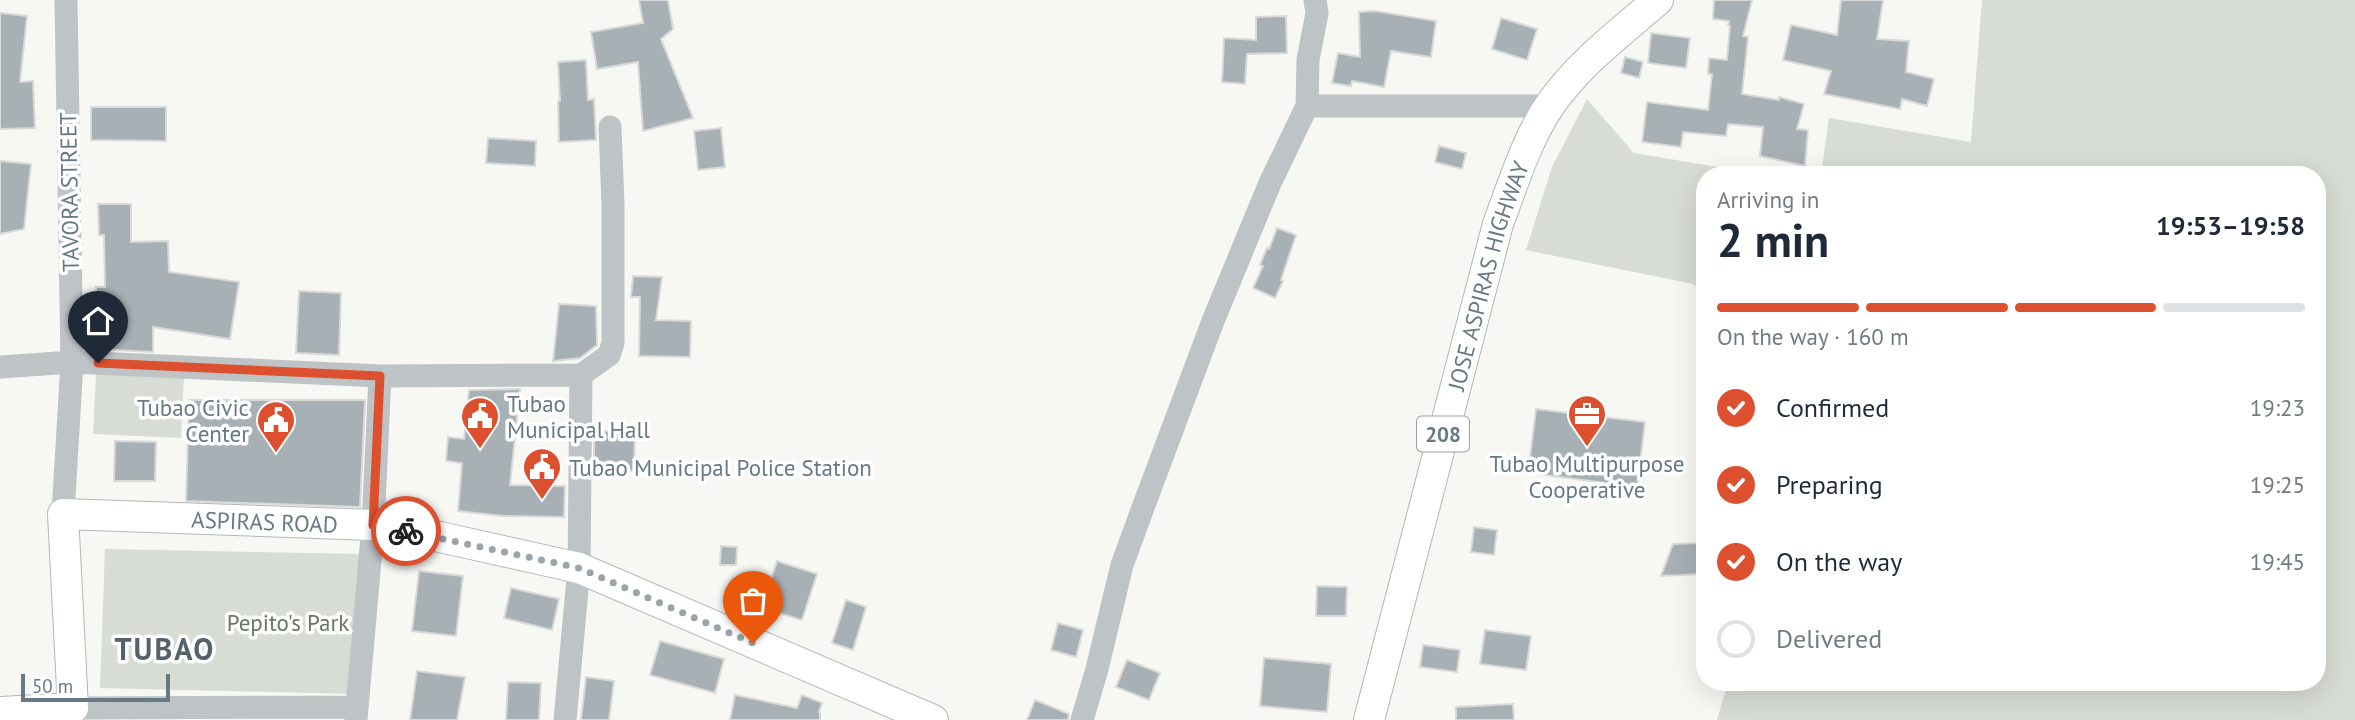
<!DOCTYPE html>
<meta charset="utf-8">
<style>
body{margin:0;font-family:"PT Sans",sans-serif;background:#f6f6f7;color:#1f2937;height:100vh;display:flex;flex-direction:column;font-size:26px;white-space:nowrap}
*{box-sizing:border-box;margin:0}
p{font-size:23px;color:#747a83}
.icon{flex:none;width:38px;height:38px;fill:none;stroke:currentColor;stroke-width:2;stroke-linecap:round;stroke-linejoin:round}
.map{position:relative;flex:1;overflow:hidden}
.side{position:absolute;left:1696px;top:166px;width:630px;height:525px;display:flex;flex-direction:column;background:#fff;border-radius:28px;box-shadow:0 7px 28px #0002}
.side>*{flex:none}
.scale{position:absolute;left:21px;bottom:18px;width:149px;box-sizing:border-box;padding-left:7px;border:4px solid #677984;border-top:0;font-size:19px;line-height:24px;white-space:nowrap;color:#677984;-webkit-text-stroke:5px #fff;paint-order:stroke}
.pin{position:absolute;display:grid;place-items:center;width:60px;height:60px;color:#fff;margin:-72px -30px;border-radius:50% 50% 50% 0;rotate:-45deg;box-shadow:0 0 7px #0007}
.pin .icon{rotate:45deg}
.courier{position:absolute;display:grid;place-items:center;width:70px;height:70px;margin:-35px;border:5px solid #dd502f;border-radius:50%;background:#fff;color:#222;box-shadow:0 2px 9px #0007}
.head em{font-style:normal;font-weight:600}
.head div{display:flex;flex-direction:column-reverse}
.head{display:flex;align-items:center;justify-content:space-between;height:119px;padding:0 21px}
h1{font-size:46px;font-weight:600;line-height:52px}
.bar{display:grid;grid-template-columns:repeat(4,1fr);gap:10px 7px;align-content:center;height:84px;padding:0 21px}
.bar i{height:9px;border-radius:5px;background:#e0e1e3}
.bar .current{background:#dd502f}
.bar p{grid-column:span 4}
ol{padding:0 21px;list-style:none}
li{display:flex;align-items:center;gap:21px;height:77px}
li p{margin-inline-start:auto}
li .icon{padding:7px;border-radius:50%;background:#dd502f;color:#fff;stroke-width:4}
li:last-child{color:#747a83}
li i{width:38px;height:38px;border:4px solid #e0e1e3;border-radius:50%}
.map>svg:first-child{display:block}
.green{fill:#d7dcd4}
.building{fill:#a7b0b5;stroke:#d9d9d7;stroke-width:2}
.lines{fill:none;stroke-linecap:round;stroke-linejoin:round}
.major-casing{stroke:#b2b7bb;stroke-width:32}
.minor{stroke:#bec3c6;stroke-width:23}
.major{stroke:#fff;stroke-width:30}
.done{stroke:#99a5ab;stroke-width:7;stroke-dasharray:0 12.6}
.route{stroke:#dd502f;stroke-width:9}
.labels{text-anchor:middle;dominant-baseline:central;stroke-width:7;stroke-linejoin:round;paint-order:stroke}
.shield{fill:#fff;stroke:#95a1a9;stroke-width:2}
.shield-label{font-size:21px;font-weight:bold;fill:#677984}
.street-label{font-size:23px;fill:#677984;stroke:#fff}
.poi-label{font-size:23px;fill:#677984;stroke:#fff;text-anchor:start}
.park-label{font-size:23px;fill:#667762;stroke:#fff}
.district-label{font-size:30px;font-weight:bold;letter-spacing:2px;fill:#55626a;stroke:#fff}
</style>
<div class="map">
<svg width="2355" height="720" viewBox="0 0 2355 720">
<rect width="100%" height="100%" fill="#f7f7f4"/>
<!-- green -->
<path class="green" d="M1982 0H2355V720H1717L1728 683 2317 682V175H1821L1829 118 1971 142Z
M1587 99 1634 153 1765 175H1704V293L1693 284 1526 250 1552 167Z
M96 373 184 377 181 438 93 434Z
M105 549 363 554 356 694 100 688Z"/>
<!-- building -->
<path class="building" d="M639 0H668L673 29 661 39 693 118 643 131 638 62 597 69 591 32 643 23Z
M1714 0H1752L1743 36 1748 37 1742 94 1779 100V97L1804 104 1797 129 1808 130 1805 166 1760 156 1763 127 1728 124 1726 136 1683 132 1681 147 1642 142 1647 102 1708 110 1712 74H1708L1709 58 1727 60 1730 26 1728 25 1729 21 1713 19Z
M1841 0H1883L1877 39 1909 41 1906 72 1934 79 1927 106 1902 99 1900 109 1824 94 1831 71 1783 60 1791 25 1837 35Z
M1375 11 1436 21 1431 57 1391 51 1384 87 1352 81 1351 86 1332 83 1338 53 1360 57 1359 12Z
M0 13 27 16 20 82 33 81 35 128 0 129Z
M1286 16 1287 53 1247 54 1245 84 1222 82 1224 38 1256 40V17Z
M1501 18 1537 29 1527 60 1492 49Z
M1651 33 1690 38 1686 68 1648 63Z
M1625 57 1643 62 1639 78 1621 73Z
M586 60 588 100 594 99 596 140 559 142 558 101H560L558 62Z
M91 107H166V141L91 140Z
M721 128 725 167 698 170 694 131Z
M488 138 536 141 535 166 486 163Z
M1439 146 1466 153 1462 169 1435 162Z
M0 161 31 164 24 229 0 234Z
M98 204H131V242L168 241 169 272 239 282 230 339 153 327V352L96 349V287H105L104 235H99Z
M1277 228 1296 235 1281 280 1283 281 1275 298 1253 288 1263 266 1260 265 1267 248 1269 249Z
M633 276 662 277 656 320 691 321 690 357 639 356 640 297H631Z
M299 291 341 293 339 355 296 353Z
M559 304 596 306 597 345 580 358 553 361Z
M520 389 510 485 565 486 564 517 503 516 458 511 462 463 446 461 448 437 464 439 469 390Z
M189 400H365L360 507 186 501Z
M1536 409 1645 422 1637 487 1528 473Z
M594 431 635 432 634 471 594 470Z
M115 441 156 442 155 481H114Z
M1474 527 1497 530 1494 555 1471 552Z
M1704 543V574L1661 576 1673 544Z
M721 546 737 547 736 565H720Z
M777 561 817 574 802 620 762 608Z
M419 571 463 576 456 636 412 631Z
M1317 586 1347 587 1346 616H1316Z
M511 588 559 599 552 630 504 618Z
M846 600 866 607 853 650 832 643Z
M1058 623 1083 630 1076 657 1051 650Z
M1485 630 1531 636 1526 670 1480 664Z
M660 641 724 659 715 693 650 675Z
M1423 645 1460 650 1457 672 1420 667Z
M1264 658 1331 664 1327 712 1260 706Z
M1127 660 1160 673 1149 700 1116 687Z
M417 671 465 677 457 720H410Z
M586 677 614 681 609 720H581Z
M508 682 541 683 539 720H506Z
M735 695 797 708 802 695 822 703 819 712 820 713V720H730Z
M1035 700 1069 714 1068 720H1027Z
M1513 704 1514 720H1456V707Z"/>
<g class="lines">
<defs>
<g id="major">
<path id="s1" d="M0 712 73 708 63 514 373 525 440 537 579 568 933 720"/>
<path id="s2" d="M1369 720 1498 224C1512 187 1527 138 1550 105 1578 64 1621 32 1658 0"/>
</g>
</defs>
<!-- major casing -->
<use href="#major" class="major-casing"/>
<!-- minor -->
<path class="minor" d="M1307 106H1549
M0 367 72 362 380 376 581 375
M581 375 609 355 613 343V205L610 127
M63 514 72 362 66 0
M73 720V708L357 707
M356 720 373 525 380 376
M565 720 579 568 581 375
M1082 720 1097 669 1122 565 1144 505 1213 321 1270 183 1307 106 1308 60 1317 13 1315 0"/>
<!-- major -->
<use href="#major" class="major"/>
</g>
<g class="lines">
<!-- done -->
<path class="done" d="M406 531 579 568 753 643"/>
<!-- route -->
<path class="route" d="M98 363 380 376 373 525 406 531"/>
</g>
<!-- icons -->
<defs>
<symbol id="office-pin" viewBox="-11 -11 22 30"><path d="M0 17L-7.5 6A9.5 9.5 0 1 1 7.5 6Z" fill="#dd502f" stroke="#fff"/><path d="M-6-3h4V-5.5h4V-3h4V5H-6ZM-1-4.5V-3h2v-1.5ZM-6 0V1H6V0Z" fill="#fff"/></symbol>
<symbol id="civic-pin" viewBox="-11 -11 22 30"><path d="M0 17L-7.5 6A9.5 9.5 0 1 1 7.5 6Z" fill="#dd502f" stroke="#fff"/><path d="M-.6-6.5H3V-4.5H.6V-3L4-1V1h2V6H-6V1h2V-1L-.6-3ZM-1.2 2.5V6h2.4V2.5Z" fill="#fff"/></symbol>
</defs>
<g fill-rule="evenodd">
<use href="#office-pin" x="1565" y="392" width="44" height="60"/>
<use href="#civic-pin" x="458" y="394" width="44" height="60"/>
<use href="#civic-pin" x="254" y="398" width="44" height="60"/>
<use href="#civic-pin" x="520" y="445" width="44" height="60"/>
</g>
<g class="labels">
<!-- shield labels -->
<rect class="shield" x="1417" y="416.5" width="52" height="35" rx="5"/>
<g class="shield-label">
<text x="1443" y="434">208</text>
</g>
<!-- street labels -->
<g class="street-label">
<text transform="translate(69 192) rotate(-91)">TAVORA STREET</text>
<text stroke="none"><textPath href="#s2" startOffset="460">JOSE ASPIRAS HIGHWAY</textPath></text>
<text stroke="none"><textPath href="#s1" startOffset="469">ASPIRAS ROAD</textPath></text>
</g>
<!-- poi labels -->
<g class="poi-label">
<text x="507" y="403">Tubao<tspan x="507" dy="26">Municipal Hall</tspan></text>
<text x="249" y="407" text-anchor="end">Tubao Civic<tspan x="249" dy="26">Center</tspan></text>
<text x="1587" y="463" text-anchor="middle">Tubao Multipurpose<tspan x="1587" dy="26">Cooperative</tspan></text>
<text x="569" y="467">Tubao Municipal Police Station</text>
</g>
<!-- park labels -->
<g class="park-label">
<text x="288" y="622">Pepito's Park</text>
</g>
<!-- district labels -->
<g class="district-label">
<text x="165" y="648">TUBAO</text>
</g>
</g>
</svg>
<div class="scale">50 m</div>
<div class="pin" style="left:753px;top:643px;background:#ea580c"><svg class="icon" aria-label="bag" viewBox="0 0 24 24"><path d="M5 8h14l-1 12H6zM9 8a3 3 0 0 1 6 0"/></svg></div>
<div class="pin" style="left:98px;top:363px;background:#1f2937"><svg class="icon" aria-label="home" viewBox="0 0 24 24"><path d="M3 11l9-7 9 7M6 9v11h12V9"/></svg></div>
<div class="courier" style="left:406px;top:531px"><svg class="icon" aria-label="bike" viewBox="0 0 24 24"><circle cx="6" cy="16" r="4"/><circle cx="18" cy="16" r="4"/><path d="M6 16l4-8h5l3 8M10 8l3 8H6M13 5h3"/></svg></div>
<section class="side">
<div class="head"><div><h1>2 min</h1><p>Arriving in</p></div><em>19:53–19:58</em></div>
<div class="bar"><i class="current"></i><i class="current"></i><i class="current"></i><i></i><p>On the way · 160 m</p></div>
<ol>
<li><svg class="icon" aria-label="check" viewBox="0 0 24 24"><path d="M5 12l5 5 9-10"/></svg>Confirmed<p>19:23</p></li>
<li><svg class="icon" aria-label="check" viewBox="0 0 24 24"><path d="M5 12l5 5 9-10"/></svg>Preparing<p>19:25</p></li>
<li><svg class="icon" aria-label="check" viewBox="0 0 24 24"><path d="M5 12l5 5 9-10"/></svg>On the way<p>19:45</p></li>
<li><i></i>Delivered</li>
</ol>
</section>
</div>
